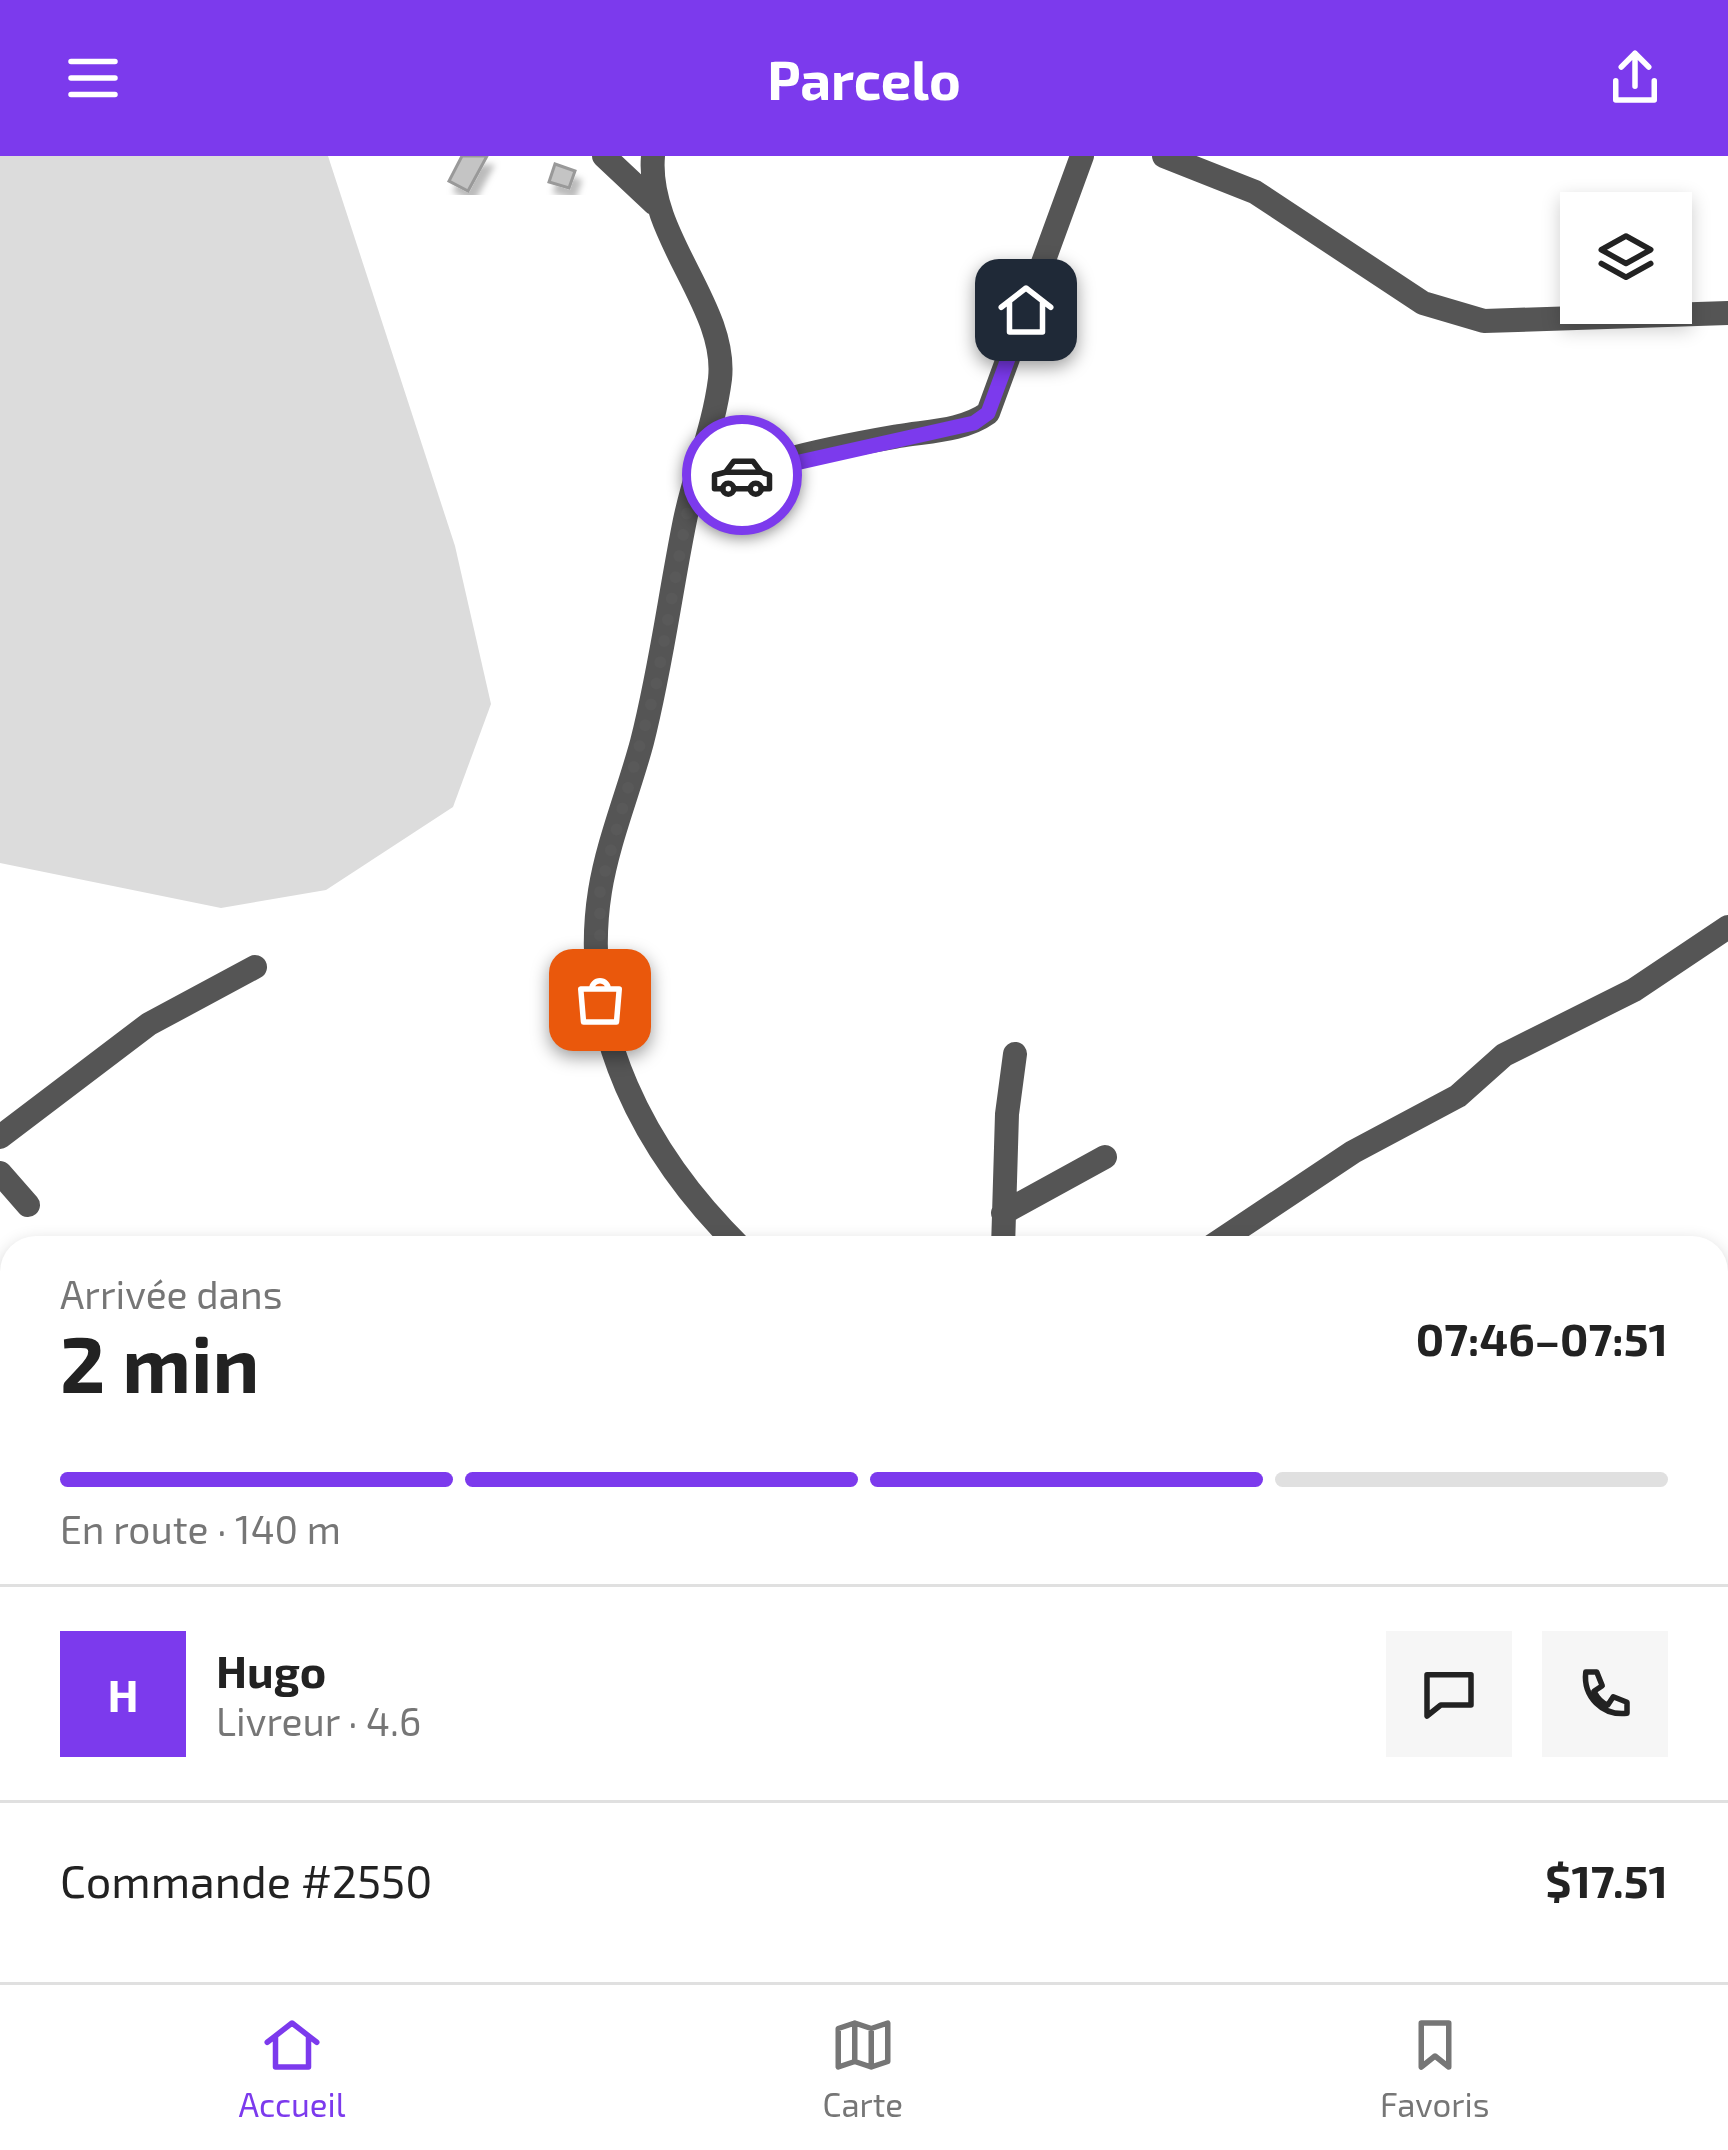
<!DOCTYPE html>
<html lang="fr">
<meta charset="utf-8">
<style>
body{margin:0;font-family:"Exo 2",sans-serif;background:#f6f6f6;color:#222;height:100vh;display:flex;flex-direction:column;font-size:45px;white-space:nowrap}
*{box-sizing:border-box;margin:0}
p{font-size:39px;color:#767676}
.icon{flex:none;width:66px;height:66px;fill:none;stroke:currentColor;stroke-width:2;stroke-linecap:round;stroke-linejoin:round}
.map{position:relative;flex:1;overflow:hidden}
.drawer{position:absolute;left:0px;top:1080px;width:1728px;height:747px;display:flex;flex-direction:column;background:#fff;border-radius:36px 36px 0 0;box-shadow:0 6px 18px #0003}
.drawer>*{flex:none}
.fabs{position:absolute;left:1560px;top:36px;display:grid;gap:24px}
.fabs a{display:grid;place-items:center;width:132px;height:132px;border-radius:0px;background:#fff;box-shadow:0 6px 18px #0003;font-size:60px}
.pin{position:absolute;display:grid;place-items:center;width:102px;height:102px;color:#fff;margin:-51px;border-radius:24px;box-shadow:0 6px 18px #0006}
.courier{position:absolute;display:grid;place-items:center;width:120px;height:120px;margin:-60px;border:9px solid #7c3aed;border-radius:50%;background:#fff;color:#222;box-shadow:0 3px 15px #0007}
.summary em{font-style:normal;font-weight:700}
.summary div{display:flex;flex-direction:column-reverse}
.summary{display:flex;align-items:center;justify-content:space-between;height:204px;padding:0 60px}
h1{font-size:78px;font-weight:700;line-height:90px}
.bar{display:grid;grid-template-columns:repeat(4,1fr);gap:18px 12px;align-content:center;height:144px;padding:0 60px}
.bar i{height:15px;border-radius:9px;background:#e0e0e0}
.bar .current{background:#7c3aed}
.bar p{grid-column:span 4}
.line{display:flex;align-items:center;gap:30px;padding:0 60px;border-top:3px solid #e0e0e0}
.line div{flex:1}
.round{display:grid;place-items:center;flex:none;width:126px;height:126px;border-radius:0px;background:#f6f6f6}
header{display:flex;justify-content:space-between;align-items:center;height:156px;padding:0 60px;background:#7c3aed;color:#fff;font-size:54px;font-weight:700}
.tabs{display:flex;justify-content:space-around;align-items:center;height:168px;border-top:3px solid #e0e0e0;background:#fff;font-size:33px;color:#767676}
.tabs a{display:grid;justify-items:center;gap:6px}
.tabs .current{color:#7c3aed}
.map>svg:first-child{display:block}
.green{fill:#dcdcdc}
.building{fill:#c4c4c4;stroke:#999;stroke-width:3;filter:url(#shadow)}
.lines{fill:none;stroke-linecap:round;stroke-linejoin:round}
.minor{stroke:#555;stroke-width:24}
.done{stroke:#595959;stroke-width:12;stroke-dasharray:0 21.6}
.route{stroke:#7c3aed;stroke-width:15}
</style>
<header><svg class="icon" aria-label="menu" viewBox="0 0 24 24"><path d="M4 6h16M4 12h16M4 18h16"/></svg>Parcelo<svg class="icon" aria-label="share" viewBox="0 0 24 24"><path d="M12 15V3M7 8l5-5 5 5M5 13v7h14v-7"/></svg></header>
<div class="map">
<svg width="1728" height="1826" viewBox="0 0 1728 1826">
<defs>
<filter id="shadow"><feDropShadow dx="5.5" dy="10" stdDeviation="3" flood-color="#0004"/></filter>
</defs>
<rect width="100%" height="100%" fill="#fff"/>
<!-- green -->
<path class="green" d="M0 0H328L455 390 491 548 453 651 326 734 221 752 0 707Z"/>
<!-- building -->
<path class="building" d="M462 0H487L468 35 449 25Z
M555 8 575 15 569 32 549 26Z"/>
<g class="lines">
<!-- minor -->
<path class="minor" d="M604 0 654 47
M653 0C646 80 728 150 720 223 714 271 695 316 685 364 670 438 661 512 642 586 629 635 608 685 600 735 578 873 646 999 741 1092
M1164 0 1255 36 1423 147 1484 165 1728 157
M690 350C735 308 836 291 899 280 928 275 963 275 988 257L1082 0
M0 981 149 868 255 811
M0 1017 28 1049
M1003 1057 1105 1001
M1003 1092 1007 958 1015 898
M1209 1092 1353 996 1458 940 1504 899 1634 834 1728 771
M0 1127 12 1136
M0 1288 12 1285
M1716 1395 1728 1388
M0 1550 12 1547
M0 1709 12 1706
M242 1815 246 1826
M729 1815 743 1826
M896 1815 905 1826
M1542 1815 1554 1826
M386 1826 397 1815
M481 1826 491 1815
M683 1826 690 1815
M1029 1826 1049 1815
M1224 1826 1236 1815"/>
</g>
<g class="lines">
<!-- done -->
<path class="done" d="M600 844V734L656 530 688 352 715 327 742 319"/>
<!-- route -->
<path class="route" d="M742 319 974 267 988 257 1026 154"/>
</g>
</svg>
<div class="fabs">
<a><svg class="icon" aria-label="layers" viewBox="0 0 24 24"><path d="M12 4l9 5-9 5-9-5zM3 14l9 5 9-5"/></svg></a>
</div>
<div class="pin" style="left:600px;top:844px;background:#ea580c"><svg class="icon" aria-label="bag" viewBox="0 0 24 24"><path d="M5 8h14l-1 12H6zM9 8a3 3 0 0 1 6 0"/></svg></div>
<div class="pin" style="left:1026px;top:154px;background:#1f2937"><svg class="icon" aria-label="home" viewBox="0 0 24 24"><path d="M3 11l9-7 9 7M6 9v11h12V9"/></svg></div>
<div class="courier" style="left:742px;top:319px"><svg class="icon" aria-label="car" viewBox="0 0 24 24"><path d="M5 17H2v-5l4-1 3-4h7l3 4 3 1v5h-3M9 17h6M6 11h13"/><circle cx="7" cy="17" r="2"/><circle cx="17" cy="17" r="2"/></svg></div>
<section class="drawer">
<div class="summary"><div><h1>2 min</h1><p>Arrivée dans</p></div><em>07:46–07:51</em></div>
<div class="bar"><i class="current"></i><i class="current"></i><i class="current"></i><i></i><p>En route · 140 m</p></div>
<div class="line" style="height:216px"><b class="round" style="background:#7c3aed;color:#fff">H</b><div><b>Hugo</b><p>Livreur · 4.6</p></div><a class="round"><svg class="icon" aria-label="chat" viewBox="0 0 24 24"><path d="M4 5h16v11H9l-5 4z"/></svg></a><a class="round"><svg class="icon" aria-label="phone" viewBox="0 0 24 24"><path d="M5 4h4l2 5-3 2q2 4 5 5l2-3 5 2v4C11 20 4 13 5 4z"/></svg></a></div>
<div class="line" style="height:156px"><div>Commande #2550</div><b>$17.51</b></div>
</section>
</div>
<nav class="tabs">
<a class="current"><svg class="icon" aria-label="home" viewBox="0 0 24 24"><path d="M3 11l9-7 9 7M6 9v11h12V9"/></svg>Accueil</a>
<a><svg class="icon" aria-label="map" viewBox="0 0 24 24"><path d="M3 6l6-2 6 2 6-2v14l-6 2-6-2-6 2zM9 4v14M15 6v14"/></svg>Carte</a>
<a><svg class="icon" aria-label="saved" viewBox="0 0 24 24"><path d="M7 4h10v16l-5-4-5 4z"/></svg>Favoris</a>
</nav>
